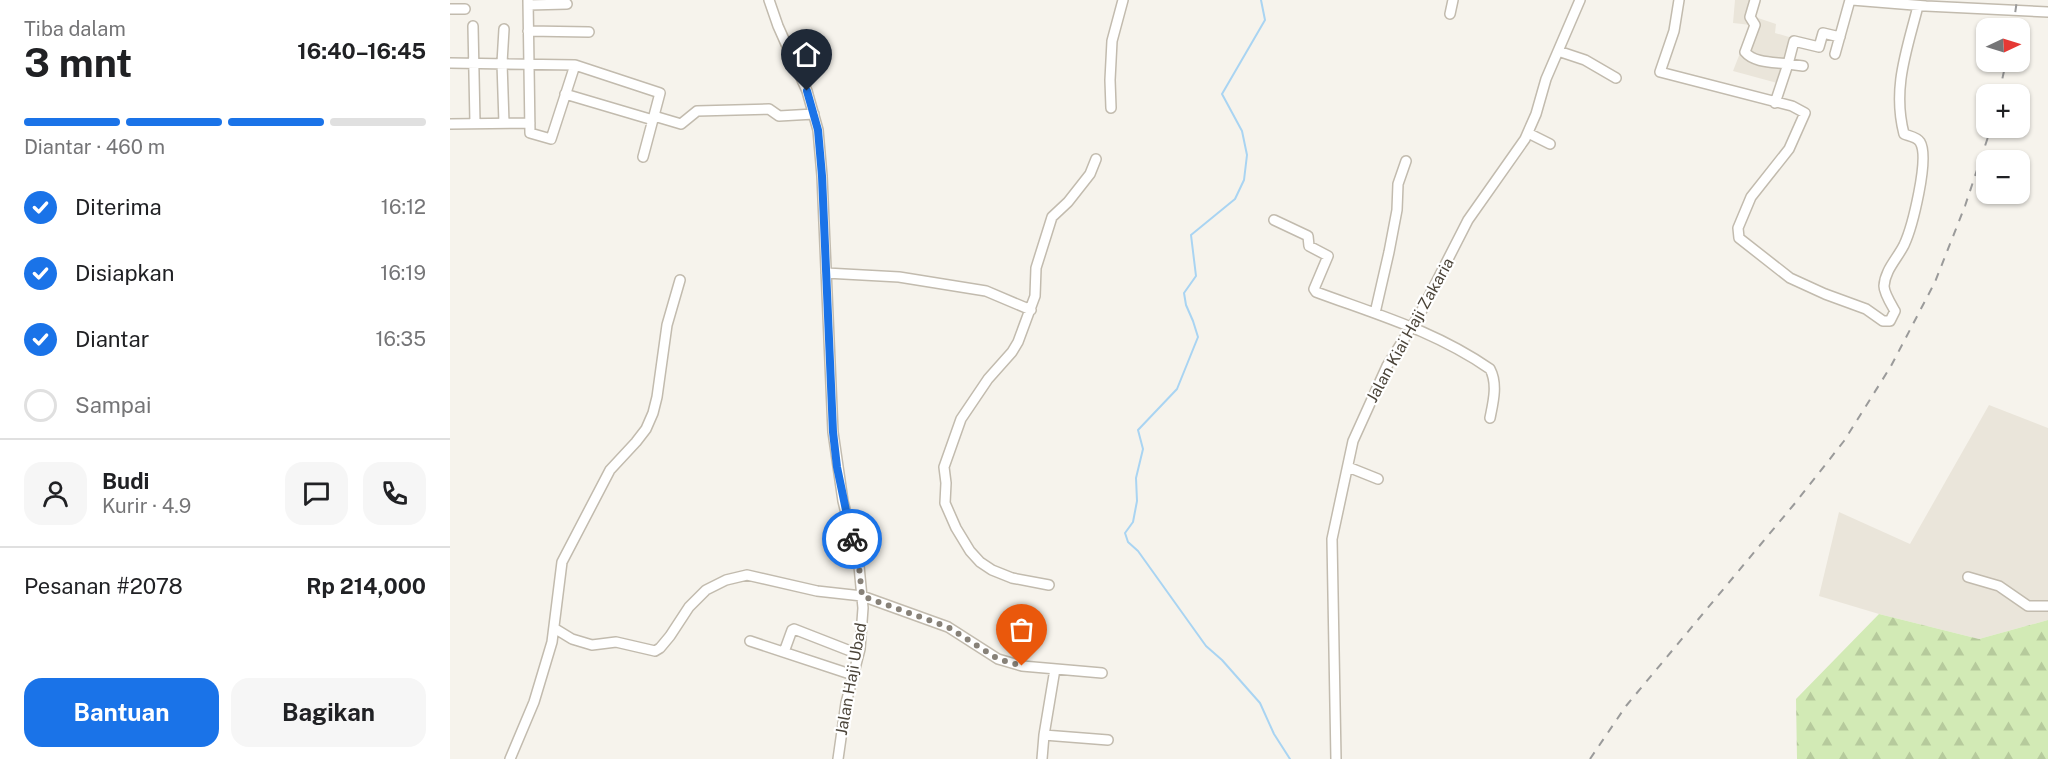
<!DOCTYPE html>
<html lang="id">
<meta charset="utf-8">
<style>
body{margin:0;font-family:"Public Sans",sans-serif;background:#f6f6f6;color:#202124;height:100vh;display:flex;flex-direction:column;font-size:22px;white-space:nowrap}
*{box-sizing:border-box;margin:0}
p{font-size:20px;color:#757577}
.icon{flex:none;width:33px;height:33px;fill:none;stroke:currentColor;stroke-width:2;stroke-linecap:round;stroke-linejoin:round}
.map{position:relative;flex:1;overflow:hidden}
.details{display:flex;flex-direction:column;background:#fff;width:450px}
.details>*{flex:none}
.needle{width:39px;rotate:86deg}
.fabs{position:absolute;left:1526px;top:18px;display:grid;gap:12px}
.fabs a{display:grid;place-items:center;width:54px;height:54px;border-radius:12px;background:#fff;box-shadow:0 2px 4px #0004;font-size:30px}
.pin{position:absolute;display:grid;place-items:center;width:51px;height:51px;color:#fff;margin:-62px -26px;border-radius:50% 50% 50% 0;rotate:-45deg;box-shadow:0 0 6px #0007}
.pin .icon{rotate:45deg}
.courier{position:absolute;display:grid;place-items:center;width:60px;height:60px;margin:-30px;border:4px solid #1a73e8;border-radius:50%;background:#fff;color:#222;box-shadow:0 2px 8px #0007}
.head em{font-style:normal;font-weight:700}
.head div{display:flex;flex-direction:column-reverse}
.head{display:flex;align-items:center;justify-content:space-between;height:102px;padding:0 24px}
h1{font-size:39px;font-weight:700;line-height:45px}
.bar{display:grid;grid-template-columns:repeat(4,1fr);gap:9px 6px;align-content:center;height:72px;padding:0 24px}
.bar i{height:8px;border-radius:4px;background:#e0e0e0}
.bar .on{background:#1a73e8}
.bar p{grid-column:span 4}
.line{display:flex;align-items:center;gap:15px;padding:0 24px;border-top:2px solid #e0e0e0}
.line div{flex:1}
.round{display:grid;place-items:center;flex:none;width:63px;height:63px;border-radius:18px;background:#f6f6f6}
ol{padding:0 24px;list-style:none}
li{display:flex;align-items:center;gap:18px;height:66px}
li p{margin-inline-start:auto}
li .icon{padding:6px;border-radius:50%;background:#1a73e8;color:#fff;stroke-width:4}
li:last-child{color:#757577}
li i{width:33px;height:33px;border:3px solid #e0e0e0;border-radius:50%}
.action{display:flex;gap:12px;margin-top:auto;padding:12px 24px}
.action a{flex:1;height:69px;border-radius:18px;background:#1a73e8;color:#fff;font-size:24px;font-weight:700;line-height:69px;text-align:center}
.action a+a{background:#f6f6f6;color:#202124}
main{display:flex;flex:1;min-height:0}
.map>svg:first-child{display:block}
.residential{fill:#eae5da}
.forest{fill:url(#forest-firs)}
.lines{fill:none;stroke-linecap:round;stroke-linejoin:round}
.stream{stroke:#a9d4f2;stroke-width:2}
.minor-casing{stroke:#c2bbae;stroke-width:12}
.minor{stroke:#fff;stroke-width:9}
.rail{stroke:#9a9a9a;stroke-width:2;stroke-dasharray:8 8;stroke-linecap:butt}
.done{stroke:#878178;stroke-width:6;stroke-dasharray:0 10.8}
.route{stroke:#1a73e8;stroke-width:8}
.labels{text-anchor:middle;dominant-baseline:central;stroke-width:4.5;stroke-linejoin:round;paint-order:stroke}
.street-label{font-size:16px;fill:#4b4439;stroke:#fff}
</style>
<main>
<section class="details">
<div class="head"><div><h1>3 mnt</h1><p>Tiba dalam</p></div><em>16:40–16:45</em></div>
<div class="bar"><i class="on"></i><i class="on"></i><i class="on"></i><i></i><p>Diantar · 460 m</p></div>
<ol>
<li><svg class="icon" aria-label="check" viewBox="0 0 24 24"><path d="M5 12l5 5 9-10"/></svg>Diterima<p>16:12</p></li>
<li><svg class="icon" aria-label="check" viewBox="0 0 24 24"><path d="M5 12l5 5 9-10"/></svg>Disiapkan<p>16:19</p></li>
<li><svg class="icon" aria-label="check" viewBox="0 0 24 24"><path d="M5 12l5 5 9-10"/></svg>Diantar<p>16:35</p></li>
<li><i></i>Sampai</li>
</ol>
<div class="line" style="height:108px"><a class="round"><svg class="icon" aria-label="person" viewBox="0 0 24 24"><circle cx="12" cy="8" r="4"/><path d="M4 21q1-7 8-7t8 7"/></svg></a><div><b>Budi</b><p>Kurir · 4.9</p></div><a class="round"><svg class="icon" aria-label="chat" viewBox="0 0 24 24"><path d="M4 5h16v11H9l-5 4z"/></svg></a><a class="round"><svg class="icon" aria-label="phone" viewBox="0 0 24 24"><path d="M5 4h4l2 5-3 2q2 4 5 5l2-3 5 2v4C11 20 4 13 5 4z"/></svg></a></div>
<div class="line" style="height:78px"><div>Pesanan #2078</div><b>Rp 214,000</b></div>
<div class="action"><a>Bantuan</a><a>Bagikan</a></div>
</section>
<div class="map">
<svg width="1598" height="759" viewBox="0 0 1598 759">
<defs>
<pattern id="forest-firs" width="22" height="20" patternUnits="userSpaceOnUse" patternTransform="scale(1.5)"><rect width="22" height="20" fill="#d2eab5"/><path d="M5 1l3.5 6h-7zM16 11l3.5 6h-7z" fill="#b6ca9c"/></pattern>
</defs>
<rect width="100%" height="100%" fill="#f6f3ec"/>
<!-- residential -->
<path class="residential" d="M1285 0H1307L1302 16 1326 24 1325 33 1346 39 1331 84 1283 71 1301 25 1283 23Z
M1539 405 1598 428V620L1529 639 1429 614 1369 596 1389 512 1460 544Z"/>
<!-- forest -->
<path class="forest" d="M1429 614 1529 639 1598 620V759H1347L1346 699Z"/>
<g class="lines">
<!-- stream -->
<path class="stream" d="M811 0 815 20 772 94 792 131 797 155 794 180 785 199 741 235 746 276 734 293 736 305 743 321 748 337 727 389 688 430 693 449 686 478 687 501 683 522 675 533 678 542 688 551 756 646 772 660 810 703 824 734 840 759"/>
<defs>
<path id="minor" d="M78 0 80 133 101 139 125 65
M319 0 328 26 357 91 368 130 372 176 383 432 393 501 409 566 413 608 410 649 396 703 388 759
M1229 0 1224 31 1210 72 1342 106 1355 113 1339 149 1301 197 1288 228 1289 238 1340 278 1375 294 1416 309 1433 321H1440L1445 311C1441 304 1434 293 1434 286 1435 270 1447 259 1454 245 1462 228 1480 158 1470 142 1467 137 1459 136 1454 134 1442 88 1457 50 1468 6
M1305 0 1300 17 1305 25 1295 52C1304 63 1324 62 1338 64L1325 103
M1402 0 1476 6 1598 12
M78 5 117 4
M0 9H15
M1000 14 1003 0
M23 26 25 123
M78 31 139 32
M1108 51 1135 60 1166 78
M1385 54 1400 0
M0 63 125 65 210 93 193 157
M1353 66 1338 64 1344 41 1369 47 1373 33 1390 37
M115 94 203 120
M661 108 660 80 662 41 673 0
M204 116 231 124 247 111 319 109 329 116 364 114
M54 123 52 63 54 29
M0 124 80 123
M1078 133 1100 144
M824 220 858 236 859 246 878 256 864 289 866 292C928 315 985 331 1040 369 1048 384 1043 403 1040 418
M376 273 449 277 536 291 581 310
M925 313 939 252 947 210 948 184 956 161
M898 467 928 479
M1518 577 1549 586 1578 606H1598
M599 585 562 578 542 570 530 562 520 551 506 528 495 503 496 483 494 467 511 419 538 379 562 352 568 342 585 296 586 268 602 217 618 202 640 174 646 159
M104 628 122 639 142 645 166 642 205 651 210 648 220 636 239 607 256 590 276 580 297 575 367 591 412 596 498 627 548 659 572 666 652 673
M300 641 403 675
M334 652 342 630 344 629 408 654
M605 669 594 735 658 740
M60 759 84 702 102 642 112 562 160 470 186 442 196 429 203 413 207 397 217 325 230 280
M592 759 594 735
M886 759 882 539 903 441 937 366 971 312 1018 220 1075 139 1086 114 1096 79 1130 0"/>
</defs>
<!-- minor casing -->
<use href="#minor" class="minor-casing"/>
<!-- minor -->
<use href="#minor" class="minor"/>
<!-- rail -->
<path class="rail" d="M1563 28 1567 0
M1549 94 1556 62
M1140 759 1176 706 1346 502 1394 441 1441 366 1485 282 1515 206 1541 128"/>
</g>
<g class="lines">
<!-- done -->
<path class="done" d="M402 539 409 566 412 596 498 627 548 659 572 666"/>
<!-- route -->
<path class="route" d="M357 91 368 130 372 176 383 432 387 467 402 539"/>
</g>
<g class="labels">
<!-- street labels -->
<g class="street-label">
<text transform="translate(960 330) rotate(-61)">Jalan Kiai Haji Zakaria</text>
<text transform="translate(401 679) rotate(-80)">Jalan Haji Ubad</text>
</g>
</g>
</svg>
<div class="fabs">
<a><svg class="needle" viewBox="-14 -14 28 28"><path d="M0-13l5 13h-10z" fill="#e53935"/><path d="M0 13l5-13h-10z" fill="#757577"/></svg></a>
<a>+</a>
<a>−</a>
</div>
<div class="pin" style="left:572px;top:666px;background:#ea580c"><svg class="icon" aria-label="bag" viewBox="0 0 24 24"><path d="M5 8h14l-1 12H6zM9 8a3 3 0 0 1 6 0"/></svg></div>
<div class="pin" style="left:357px;top:91px;background:#1f2937"><svg class="icon" aria-label="home" viewBox="0 0 24 24"><path d="M3 11l9-7 9 7M6 9v11h12V9"/></svg></div>
<div class="courier" style="left:402px;top:539px"><svg class="icon" aria-label="bike" viewBox="0 0 24 24"><circle cx="6" cy="16" r="4"/><circle cx="18" cy="16" r="4"/><path d="M6 16l4-8h5l3 8M10 8l3 8H6M13 5h3"/></svg></div>
</div>
</main>
